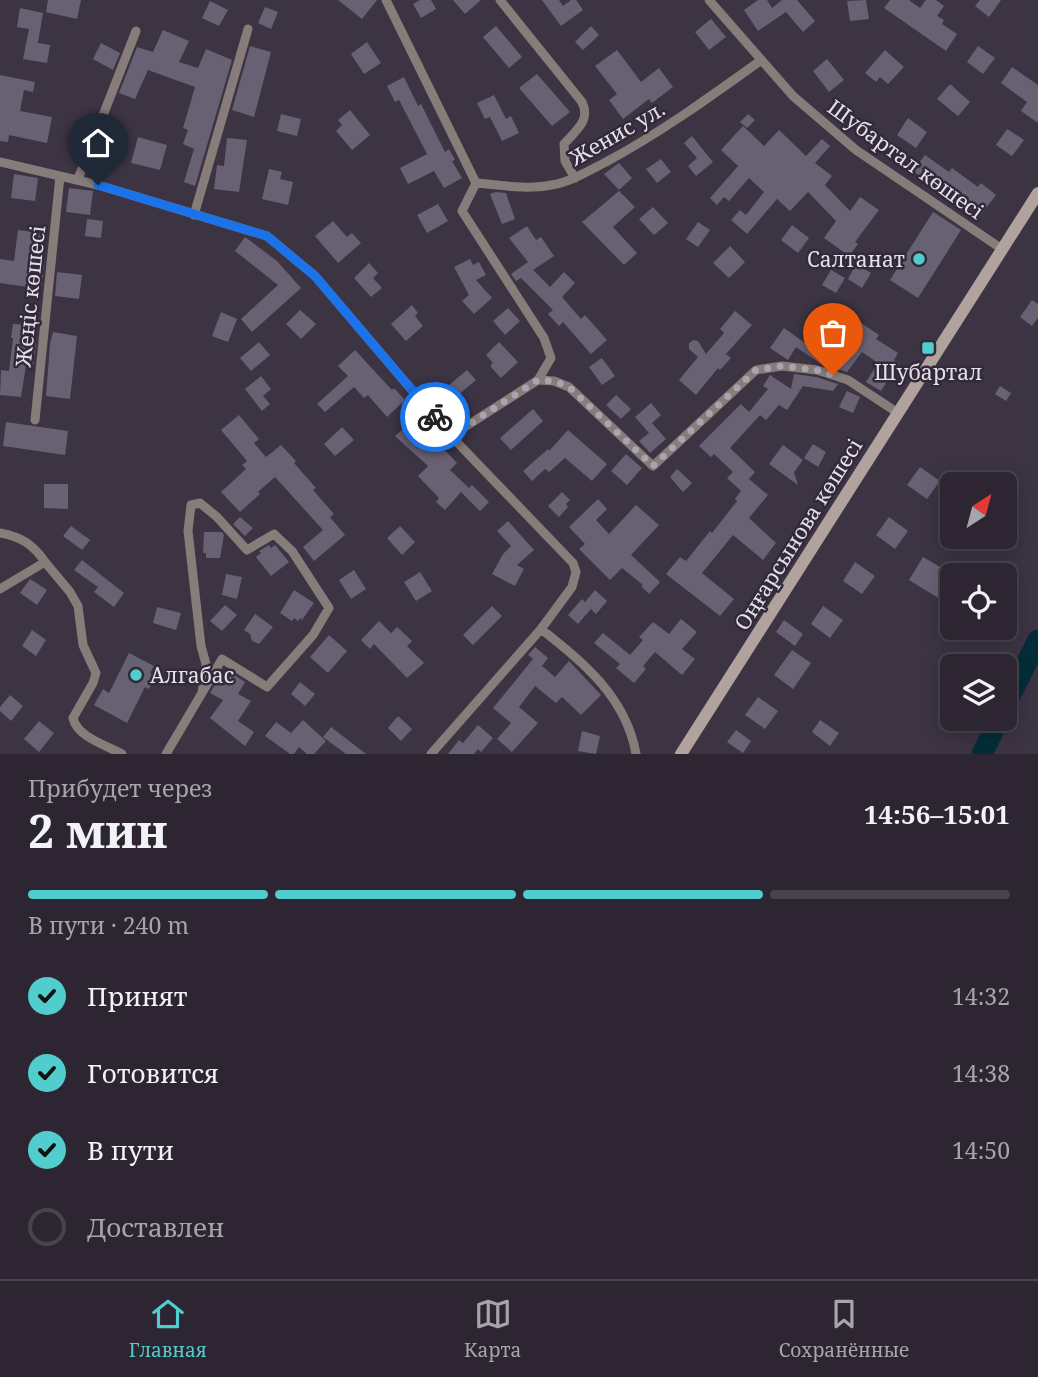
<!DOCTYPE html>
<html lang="ru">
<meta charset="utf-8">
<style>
body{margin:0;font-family:"Noto Serif",serif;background:#39323e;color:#f1f3f6;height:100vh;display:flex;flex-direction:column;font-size:26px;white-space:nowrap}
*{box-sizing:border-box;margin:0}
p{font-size:23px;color:#a7a5ac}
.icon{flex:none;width:38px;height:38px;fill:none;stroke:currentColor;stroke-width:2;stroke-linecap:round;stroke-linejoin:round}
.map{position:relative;height:754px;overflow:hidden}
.drawer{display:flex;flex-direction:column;background:#2d2632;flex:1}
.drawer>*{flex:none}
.needle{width:46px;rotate:36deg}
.tools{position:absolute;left:940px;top:472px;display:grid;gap:14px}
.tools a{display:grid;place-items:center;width:77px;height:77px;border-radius:10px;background:#2d2632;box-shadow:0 4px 18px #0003,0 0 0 2px #48434d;font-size:35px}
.pin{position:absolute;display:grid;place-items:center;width:60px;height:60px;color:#fff;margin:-72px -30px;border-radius:50% 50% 50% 0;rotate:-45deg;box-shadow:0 0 7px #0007}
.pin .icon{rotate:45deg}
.courier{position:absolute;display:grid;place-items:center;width:70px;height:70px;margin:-35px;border:5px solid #1a73e8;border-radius:50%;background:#fff;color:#222;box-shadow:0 2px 9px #0007}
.summary em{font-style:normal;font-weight:700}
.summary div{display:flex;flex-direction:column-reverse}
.summary{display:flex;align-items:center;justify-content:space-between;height:119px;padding:0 28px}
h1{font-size:46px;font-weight:700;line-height:52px}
.bar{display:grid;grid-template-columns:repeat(4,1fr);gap:10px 7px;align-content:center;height:84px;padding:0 28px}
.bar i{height:9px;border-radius:5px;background:#48434d}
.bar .current{background:#52cdcd}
.bar p{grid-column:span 4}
ol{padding:0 28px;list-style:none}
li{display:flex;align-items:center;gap:21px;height:77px}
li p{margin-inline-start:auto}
li .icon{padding:7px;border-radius:50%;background:#52cdcd;color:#111;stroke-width:4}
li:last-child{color:#a7a5ac}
li i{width:38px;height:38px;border:4px solid #48434d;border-radius:50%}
.tab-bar{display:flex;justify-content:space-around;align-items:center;height:98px;border-top:2px solid #48434d;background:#2d2632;font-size:19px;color:#a7a5ac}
.tab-bar a{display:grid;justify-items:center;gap:4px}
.tab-bar .current{color:#52cdcd}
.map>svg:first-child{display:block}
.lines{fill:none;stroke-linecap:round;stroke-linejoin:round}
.river{stroke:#032e39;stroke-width:21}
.building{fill:#686174}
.street{stroke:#867c79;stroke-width:9}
.secondary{stroke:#b2a29d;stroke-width:12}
.done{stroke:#aaa3b0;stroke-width:7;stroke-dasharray:0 12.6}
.route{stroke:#1a73e8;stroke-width:9}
.poi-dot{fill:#52cdcd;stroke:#322939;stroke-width:2.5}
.labels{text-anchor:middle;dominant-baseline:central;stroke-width:5;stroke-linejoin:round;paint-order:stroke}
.street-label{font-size:21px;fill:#e5dfea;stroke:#322939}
.poi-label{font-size:21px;fill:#e5dfea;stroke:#322939;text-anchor:end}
</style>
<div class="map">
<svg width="1038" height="754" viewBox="0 0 1038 754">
<rect width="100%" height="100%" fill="#3c3343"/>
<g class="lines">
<!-- river -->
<path class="river" d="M1004 708 1038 640
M982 754 999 719"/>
</g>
<!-- building -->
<path class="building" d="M48 0H81L77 19 46 12Z
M338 0H377L362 19Z
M420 0H431L436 9 421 18 413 4Z
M453 0H481L465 14Z
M542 0H559L563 6 571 0H576L583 10 561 26Z
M758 0H767L772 8 782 0H797L815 21 803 32 786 12 758 31 744 10Z
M866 0 869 19 850 21 847 1Z
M890 0H909L920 8 926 0H936L944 6 937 16 944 20 942 24 957 34 946 51 884 8Z
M980 0H1001L989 17 975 6Z
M210 1 228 10 219 26 202 18Z
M265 7 278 12 271 29 258 23Z
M20 8 43 13 38 43 50 45 47 63 23 59 29 29 17 27Z
M711 19 726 37 709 50 695 32Z
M496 26 522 57 509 68 483 37Z
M591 26 599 35 583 50 575 42Z
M163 30 189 41 179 62 198 68 206 49 232 60 195 186 184 182 194 149 183 144 188 130 183 128 195 87 148 70 135 99 119 93 137 47 153 52Z
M367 42 381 63 364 74 351 54Z
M101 43 120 53 113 70 93 59Z
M250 46 271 52 254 117 232 110Z
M978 46 995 58 983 74 967 62Z
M617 50 641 82 659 68 673 87 652 103 649 99 623 119 609 100 617 94 595 66Z
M885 50 904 67 888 84 880 77 876 82 865 73Z
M827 59 844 80 829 92 813 71Z
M1012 67 1038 85V123L1021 111 1027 102 1001 83Z
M537 74 570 112 552 126 519 88Z
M0 75 35 82 33 92 24 90 20 111 52 117 47 143 9 135 8 142 0 141Z
M404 77 418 106 421 104 445 152 449 149 455 160 452 161 462 178 444 188 434 171 408 184 400 168 427 154 399 100 395 102 387 86Z
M950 84 970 102 958 116 937 99Z
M494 95 506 119 511 116 519 133 502 141 490 117 485 119 477 103Z
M350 110 370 135 352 150 336 131 342 125 338 120Z
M281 114 301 119 297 136 277 131Z
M748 114 755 120 747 128 740 122Z
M908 118 927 132 916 148 897 135Z
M743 126 764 146 779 130 806 156 822 139 830 146 815 163 832 176 825 185 850 211 860 197 879 210 855 242 858 244 849 256 824 238 836 221 808 192 790 211 777 199 747 234 731 220 740 210 746 215 764 192 749 178 729 201 724 197 717 205 710 198 738 166 721 150Z
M1007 129 1024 140 1012 156 996 145Z
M692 136 713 162 696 176 688 166 697 158 684 143Z
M138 137 167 145 160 170 131 163Z
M227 138 247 140 239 192 214 189 217 165 224 166Z
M925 155 949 172 952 168 978 187 981 183 996 195 980 216 954 197 952 201 913 171Z
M661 159 671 172 657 183 646 169Z
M619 163 632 178 619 190 604 174Z
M269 169 282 172 280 179 293 182 288 205 262 199Z
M14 174 38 178 35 201 11 198Z
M69 188 93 191 90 215 66 212Z
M619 191 635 207 613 227 637 253 624 265 582 222Z
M496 192 506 193 515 219 502 224 490 194Z
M438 204 448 221 427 233 417 215Z
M653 207 668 223 654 235 639 219Z
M933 212 961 230 918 298 890 280Z
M87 219 103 221 101 238 85 236Z
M333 221 347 237 352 233 361 243 338 263 315 236Z
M698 222 710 230 698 247 686 239Z
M792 225 809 238 798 253 781 240Z
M527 226 536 240 541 237 554 256 533 270 550 287 564 272 575 283 562 297 581 319 585 315 607 340 591 354 563 322 559 326 548 314 553 310 521 278 516 281 511 274 528 262 509 238Z
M18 230 42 233 37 264 44 265 41 289 0 283V259L14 261Z
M245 237 277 261 301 288 252 332 241 319 278 285 235 251Z
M730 246 745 262 729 278 713 263Z
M470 259 473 265 479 262 486 275 476 280 492 298 474 314 462 301 469 295 454 267Z
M369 263 378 273 373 278 382 288 371 297 354 278Z
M856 264 871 273 862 288 848 279Z
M831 270 845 278 836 293 822 285Z
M57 272 82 275 79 299 55 296Z
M1032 300 1038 304V318L1032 326 1020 317Z
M412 305 418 313 415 316 423 326 406 341 391 324Z
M508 308 520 321 505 335 493 321Z
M300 310 316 324 301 339 286 324Z
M735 311 752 325 726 354 731 358 720 370 718 368 696 395 679 380 698 357 689 349V343L694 340 698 341 706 354 724 333 720 329Z
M221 312 237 319 228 342 212 336Z
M861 323 879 335 876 339 898 353 894 360 899 363 881 391 866 382 878 363 862 352 847 372 821 364 796 347 788 360 770 348 784 328 805 343 813 331 842 350Z
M13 324 28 325 26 341 36 342 33 366 26 365 21 397 0 395 1 370 9 371 13 338H11Z
M53 332 77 336 70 399 46 396 50 344Z
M259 342 270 355 251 371 240 358Z
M499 342 518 362 501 378 490 366 493 363 486 355Z
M355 350 392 390 394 388 405 400 387 417 368 395 364 398 354 387 325 412 317 404 348 376 338 366Z
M602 358 615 376 602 385 589 367Z
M467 370 476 380 457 396 448 386Z
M794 374 816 377 838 384 833 391 803 386 787 410 779 405 766 420 760 415 730 448 755 472 749 479 768 495 749 518 776 543 763 560 733 535 702 573 734 599 720 616 666 574 680 557 686 561 710 531 712 533 737 501 735 499 741 491 727 478 733 472 714 454 711 457 699 446 741 404 749 412 768 389 763 386 770 375 791 389Z
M261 376 271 389 263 396 270 404 262 411 245 389Z
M1000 386 1011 393 1006 401 995 394Z
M847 391 860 397 853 413 839 407Z
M616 395 631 409 621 419 606 405Z
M651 403 661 415 652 423 666 439 650 453 639 441 649 433 635 417Z
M533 409 543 421 511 450 500 438Z
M239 415 259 439 254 443 266 457 281 445 296 461 294 463 316 488 313 490 334 514 330 517 345 535 314 561 303 547 323 530 275 477 258 492 260 494 240 512 221 492 246 469 242 465 247 461 221 430Z
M418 416 430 429 427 431 457 463 450 470 469 488 472 485 489 502 480 511 461 492 445 510 436 502 439 498 418 476 428 466 395 436Z
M6 422 68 431 65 455 3 446Z
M342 427 354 440 335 456 324 444Z
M568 430 607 464 592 481 565 458 549 472 545 469 532 481 523 471 548 449 549 451Z
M813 444 826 452 818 467 804 458Z
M783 445 803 460 794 472 798 485 769 464Z
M626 454 642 468 627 485 611 471Z
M920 467 940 481 927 499 907 485Z
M677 469 692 483 683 492 670 477Z
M44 484H68V509L44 508Z
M562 492 570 500 566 504 568 507 559 517 548 506Z
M598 499 607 509 596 520 609 534 636 505 659 525 631 555 660 582 649 594 641 586 643 585 622 568 610 580 579 549 585 544 569 527Z
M240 517 253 528 245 536 233 524Z
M889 517 908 531 895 549 876 535Z
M508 521 534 550 517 565 524 569 515 586 492 574 503 554 511 546 497 531Z
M71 526 90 540 82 550 63 536Z
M400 526 415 542 402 555 387 538Z
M204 532H222L224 535 220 558H206V553H203Z
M269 545 271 548 275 545 289 562 271 576 256 557 261 553 259 551Z
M923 557 952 574V591L945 602 909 580Z
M82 560 124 593 114 607 94 592 98 587 74 570Z
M855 562 875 576 862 594 843 581Z
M354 570 366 589 351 599 339 580Z
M420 572 432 591 416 601 404 582Z
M226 574 242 577 237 599 222 595Z
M30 579 47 590 37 605 20 593Z
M294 590 314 603 302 620 300 618 298 621 294 618 292 621 280 613Z
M595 590 607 601 596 614 591 609 578 624 568 615 582 599 585 602Z
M225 605 237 615 222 631 210 621Z
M492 606 502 616 473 645 463 635Z
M823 606 843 620 830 638 811 624Z
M157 607 181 613 176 630 153 623Z
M255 614 273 627 259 644 252 641 250 634 244 630Z
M681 619 697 632 682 649 695 659 682 675 655 652 643 666 646 669 634 683 616 668 620 664 594 643 603 633 630 655 643 640 639 637 653 622 669 634Z
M784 620 803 634 795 646 776 632Z
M379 621 391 633 397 627 412 641 407 646 424 663 407 678 374 644 370 649 361 640Z
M32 630 46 640 36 656 22 646Z
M329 635 347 651 328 673 310 657Z
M535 647 548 658 542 666 555 677 569 661 601 695 581 715 562 697 556 703 535 686 519 707 538 723 512 752 497 739 511 723 493 708 533 659 528 655Z
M792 650 811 663 793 689 774 675Z
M129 653 154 666 150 673 156 676 149 689 145 687 127 723 94 705 103 689 109 693Z
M228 671 245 682 238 694 251 701 238 721 254 732 245 746 210 718 223 700 210 693 216 683 219 685Z
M300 682 315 694 305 706 291 694Z
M10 695 23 706 11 721 0 711V707Z
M758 697 778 711 765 729 745 715Z
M398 716 412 729 401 741 388 728Z
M303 720 326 741 314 754H307L299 747 294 754H290L265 736 276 722 291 733Z
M820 720 839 733 830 746 812 732Z
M39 721 54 733 39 752 24 739Z
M478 725 493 738 481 752 478 749 474 754H448L459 740 463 743Z
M331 727 366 754H346L323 737Z
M736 730 751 741 743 753 727 742Z
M582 731 600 736 596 754 578 751Z"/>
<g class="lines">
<!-- street -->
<path class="street" d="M386 0 476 183
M500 0 582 102C591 121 576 130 564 144L565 161 575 178
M709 0 793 96 856 150 1002 249
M0 162 98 185 267 236 315 276 451 436 573 563 576 572 572 587 541 629 431 754
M78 179 136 31
M476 183C500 185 527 190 551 185 571 182 588 171 606 162 660 133 710 97 760 61
M194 215 248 29
M538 380 554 381 569 387 653 466 756 370 782 366 817 370 848 380 898 413
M35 420 60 176
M451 436 538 380 551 358 544 338 462 211 476 183
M0 533C21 537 33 544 45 562L0 589
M45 562 70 592 78 606 83 645 96 673 93 683 73 718C77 737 106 745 122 754
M541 629C584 663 626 697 636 754
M166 754 222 659 267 687 313 635 329 608 292 551 274 534 247 550 217 517 200 503 191 505 188 531 201 646 206 664 202 693"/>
<!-- secondary -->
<path class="secondary" d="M681 754 1038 193"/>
</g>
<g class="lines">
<!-- done -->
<path class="done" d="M435 417 451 436 538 380 554 381 569 387 653 466 756 370 782 366 817 370 833 375"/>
<!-- route -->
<path class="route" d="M98 185 267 236 315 276 435 417"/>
</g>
<!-- markers -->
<g class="poi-dot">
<circle cx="919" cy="259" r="7"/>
<rect x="921" y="341" width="14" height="14" rx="3.5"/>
<circle cx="136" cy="675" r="7"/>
</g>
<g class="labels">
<!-- street labels -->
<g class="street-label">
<text transform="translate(617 133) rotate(-30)">Женис ул.</text>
<text transform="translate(906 159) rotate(36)">Шубартал көшесі</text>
<text transform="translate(30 296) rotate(-84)">Жеңіс көшесі</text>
<text transform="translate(798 534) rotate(-58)">Оңғарсынова көшесі</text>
</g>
<!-- poi labels -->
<g class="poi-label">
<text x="905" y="259">Салтанат</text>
<text x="928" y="372" text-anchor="middle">Шубартал</text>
<text x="150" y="675" text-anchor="start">Алгабас</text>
</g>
</g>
</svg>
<div class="tools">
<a><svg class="needle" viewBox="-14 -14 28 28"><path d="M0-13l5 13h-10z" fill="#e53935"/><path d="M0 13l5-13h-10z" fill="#a7a5ac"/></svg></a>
<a><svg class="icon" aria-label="locate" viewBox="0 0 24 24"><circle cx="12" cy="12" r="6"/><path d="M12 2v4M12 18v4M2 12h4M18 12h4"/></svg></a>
<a><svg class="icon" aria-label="layers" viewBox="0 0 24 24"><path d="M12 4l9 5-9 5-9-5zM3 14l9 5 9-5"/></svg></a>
</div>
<div class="pin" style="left:833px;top:375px;background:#ea580c"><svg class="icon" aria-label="bag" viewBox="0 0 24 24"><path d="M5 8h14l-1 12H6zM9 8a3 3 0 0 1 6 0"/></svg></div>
<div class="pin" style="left:98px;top:185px;background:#1f2937"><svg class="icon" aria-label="home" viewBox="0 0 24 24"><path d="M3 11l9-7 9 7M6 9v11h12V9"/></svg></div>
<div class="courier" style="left:435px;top:417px"><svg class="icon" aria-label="bike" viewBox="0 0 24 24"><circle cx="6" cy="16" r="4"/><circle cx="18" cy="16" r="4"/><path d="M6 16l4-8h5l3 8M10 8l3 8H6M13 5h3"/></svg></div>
</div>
<section class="drawer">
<div class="summary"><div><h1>2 мин</h1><p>Прибудет через</p></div><em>14:56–15:01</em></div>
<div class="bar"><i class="current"></i><i class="current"></i><i class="current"></i><i></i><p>В пути · 240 m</p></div>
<ol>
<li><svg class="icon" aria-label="check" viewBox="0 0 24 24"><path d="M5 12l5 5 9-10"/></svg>Принят<p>14:32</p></li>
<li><svg class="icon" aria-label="check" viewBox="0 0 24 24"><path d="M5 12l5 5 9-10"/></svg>Готовится<p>14:38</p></li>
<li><svg class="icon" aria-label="check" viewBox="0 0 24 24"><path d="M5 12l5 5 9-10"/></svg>В пути<p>14:50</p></li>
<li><i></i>Доставлен</li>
</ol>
</section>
<nav class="tab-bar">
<a class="current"><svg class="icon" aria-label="home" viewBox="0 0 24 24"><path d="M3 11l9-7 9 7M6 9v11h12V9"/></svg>Главная</a>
<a><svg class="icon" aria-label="map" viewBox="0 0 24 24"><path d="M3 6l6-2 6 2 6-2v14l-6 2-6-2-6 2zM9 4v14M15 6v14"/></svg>Карта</a>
<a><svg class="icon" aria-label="saved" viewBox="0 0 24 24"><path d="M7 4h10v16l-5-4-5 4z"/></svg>Сохранённые</a>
</nav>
